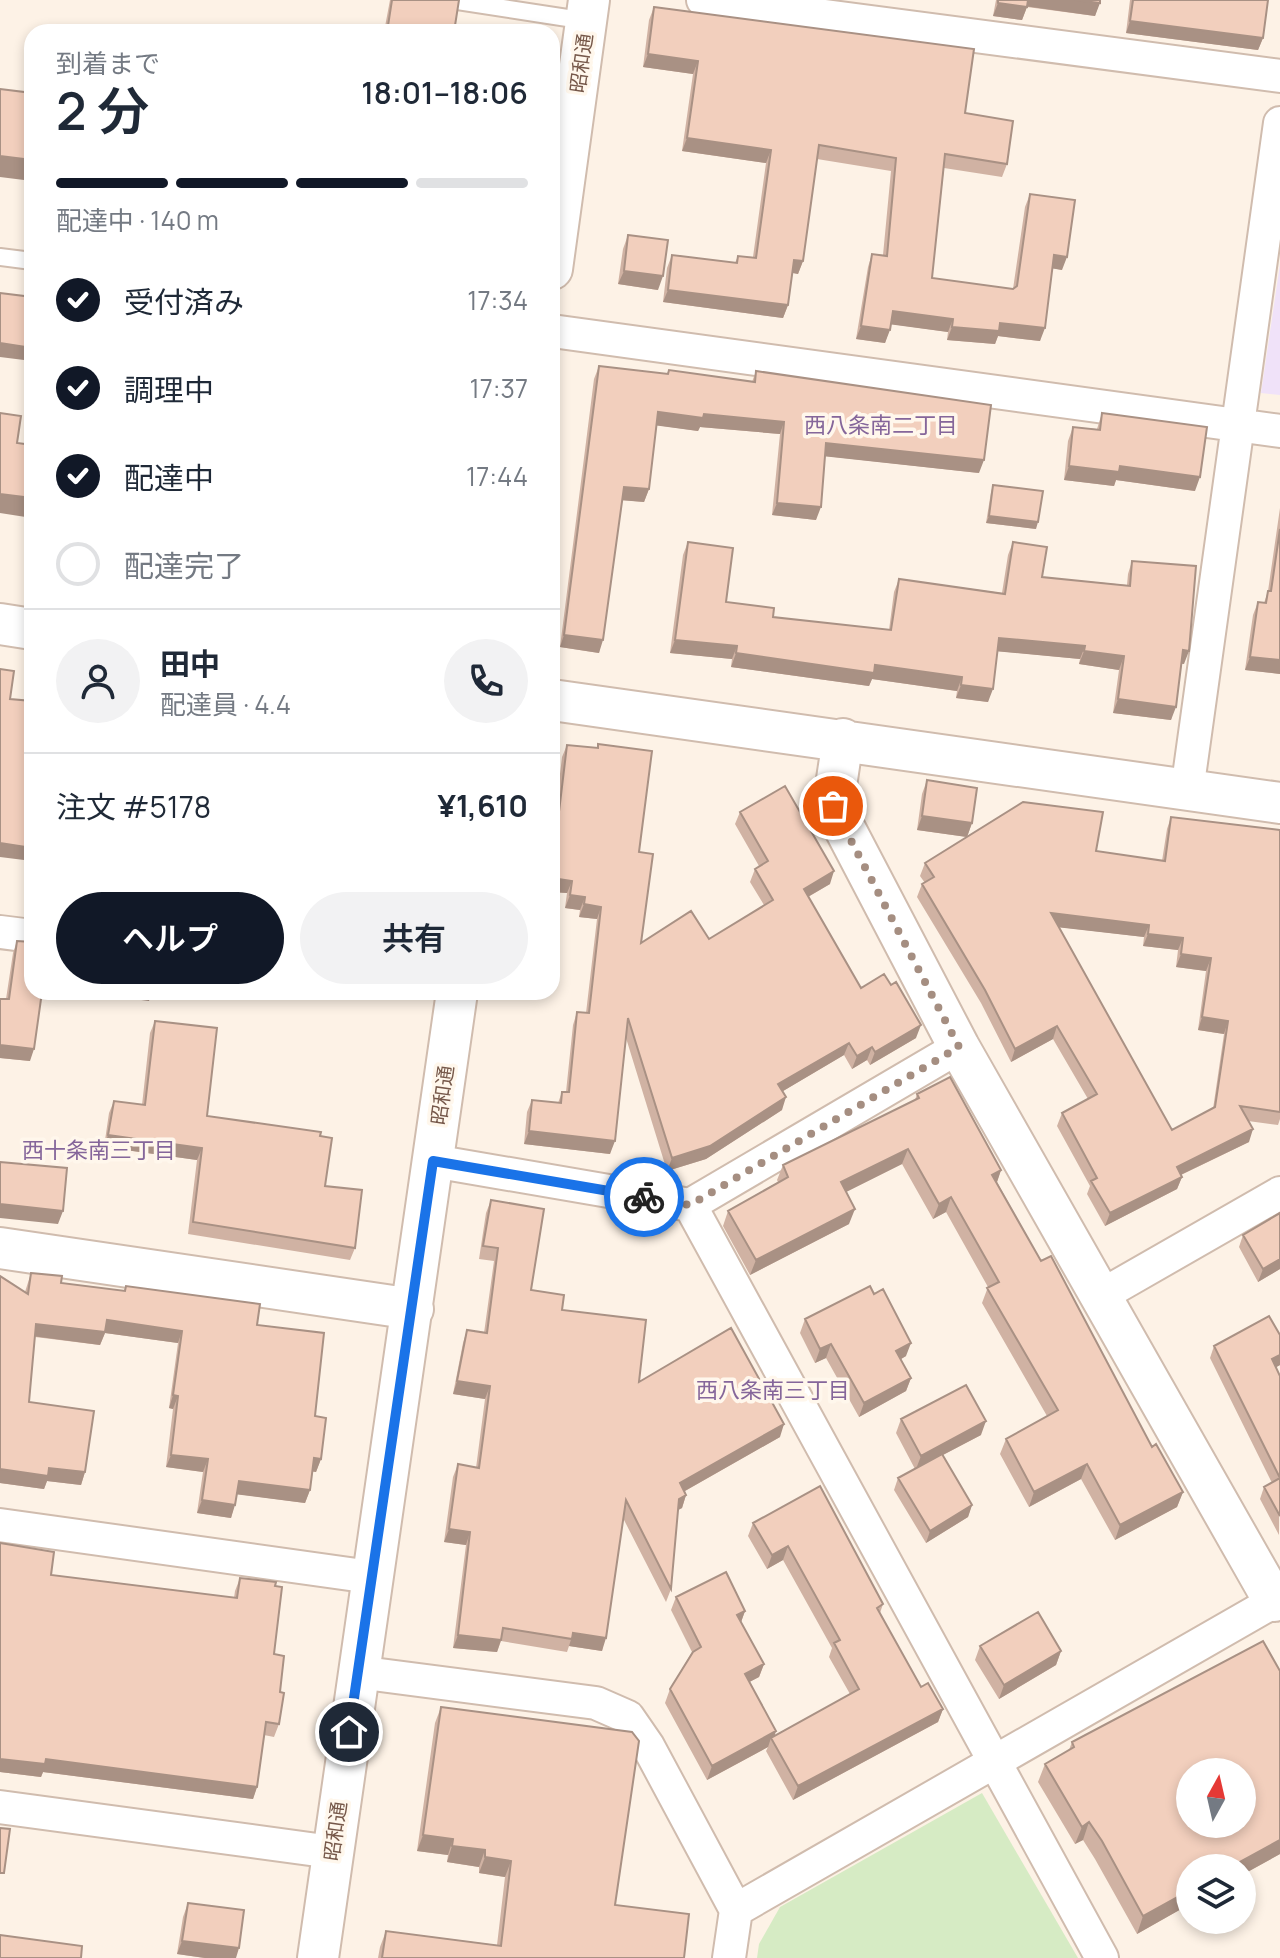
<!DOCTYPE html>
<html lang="ja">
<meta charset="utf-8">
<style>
body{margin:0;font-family:Manrope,"Noto Sans JP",sans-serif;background:#f2f2f3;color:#1f2937;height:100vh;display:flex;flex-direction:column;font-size:30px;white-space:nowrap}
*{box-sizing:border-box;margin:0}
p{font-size:26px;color:#747a83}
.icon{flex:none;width:44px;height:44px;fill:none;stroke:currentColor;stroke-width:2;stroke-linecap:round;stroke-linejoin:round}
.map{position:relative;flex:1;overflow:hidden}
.sheet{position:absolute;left:24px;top:24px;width:536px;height:976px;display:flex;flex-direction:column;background:#fff;border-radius:24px;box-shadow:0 4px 12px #0003}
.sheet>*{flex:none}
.needle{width:52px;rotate:8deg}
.fabs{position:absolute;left:1176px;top:1758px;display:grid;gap:16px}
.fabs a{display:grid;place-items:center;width:80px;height:80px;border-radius:50%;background:#fff;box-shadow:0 4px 12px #0003;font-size:40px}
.pin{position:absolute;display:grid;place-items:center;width:68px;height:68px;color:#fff;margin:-34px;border:4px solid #fff;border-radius:50%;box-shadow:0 2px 8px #0007}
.courier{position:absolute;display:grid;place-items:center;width:80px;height:80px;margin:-40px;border:6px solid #1a73e8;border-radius:50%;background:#fff;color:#222;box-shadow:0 2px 10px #0007}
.headline em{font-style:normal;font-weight:600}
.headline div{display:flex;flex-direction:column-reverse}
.headline{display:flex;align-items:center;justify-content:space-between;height:136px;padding:0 32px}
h1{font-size:52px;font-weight:600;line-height:60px}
.bar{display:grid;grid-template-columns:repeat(4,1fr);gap:12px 8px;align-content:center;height:96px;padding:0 32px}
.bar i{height:10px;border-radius:6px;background:#e0e1e3}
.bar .on{background:#111827}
.bar p{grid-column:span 4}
.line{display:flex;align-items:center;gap:20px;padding:0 32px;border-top:2px solid #e0e1e3}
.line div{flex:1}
.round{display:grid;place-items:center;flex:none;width:84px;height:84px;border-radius:42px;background:#f2f2f3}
ol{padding:0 32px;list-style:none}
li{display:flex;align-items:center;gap:24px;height:88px}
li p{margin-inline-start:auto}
li .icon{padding:8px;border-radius:50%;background:#111827;color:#fff;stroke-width:4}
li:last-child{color:#747a83}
li i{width:44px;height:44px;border:4px solid #e0e1e3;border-radius:50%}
.primary-button{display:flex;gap:16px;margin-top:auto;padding:16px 32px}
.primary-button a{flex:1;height:92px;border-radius:48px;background:#111827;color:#fff;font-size:32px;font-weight:600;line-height:92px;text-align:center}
.primary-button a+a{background:#f2f2f3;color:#1f2937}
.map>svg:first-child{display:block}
.education{fill:#f0e2f9}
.green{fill:#d6ebc4}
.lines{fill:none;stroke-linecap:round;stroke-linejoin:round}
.service-casing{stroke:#d0bcae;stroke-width:20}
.minor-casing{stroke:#d0bcae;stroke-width:36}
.tertiary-casing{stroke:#d0bcae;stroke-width:44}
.service{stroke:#fff;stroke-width:16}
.minor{stroke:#fff;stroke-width:32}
.tertiary{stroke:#fff;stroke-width:40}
.wall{fill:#d0b2a3;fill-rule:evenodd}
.shaded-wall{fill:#a99184}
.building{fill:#f2cfbd;stroke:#a99184;stroke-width:2;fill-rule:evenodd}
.done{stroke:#a58e81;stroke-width:8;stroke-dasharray:0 14.4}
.route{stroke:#1a73e8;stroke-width:10}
.labels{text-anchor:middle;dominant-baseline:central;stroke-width:7;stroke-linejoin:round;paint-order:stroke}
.street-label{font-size:20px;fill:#76584a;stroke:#fff7ec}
.neighbourhood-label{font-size:22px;fill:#85669a;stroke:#fff7ec}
</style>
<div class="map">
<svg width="1280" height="1958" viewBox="0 0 1280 1958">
<rect width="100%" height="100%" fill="#fdf2e6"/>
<!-- education -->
<path class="education" d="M1280 264V395L1261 393Z"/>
<!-- green -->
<path class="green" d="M982 1793 1078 1958H757L759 1944 780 1907Z"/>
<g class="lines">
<defs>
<path id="service" d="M451 0 587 21
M0 257 32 261"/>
<path id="minor" d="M703 0 1280 76
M552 331 1280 431
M1187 791 1280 123
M0 932 32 936
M433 1161 690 1205 959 1047
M690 1205 1102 1958
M1102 1295 1280 1193
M0 1525 371 1577
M357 1672 596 1703 628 1717 648 1746 736 1910 729 1958
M0 1807 332 1852
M736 1910 1280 1598"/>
<path id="tertiary" d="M552 269 589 0
M0 624 32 629
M552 700 1280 803
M843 739 833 806 959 1047 1274 1601
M0 1248 413 1309
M318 1958 457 992"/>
</defs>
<!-- service casing -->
<use href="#service" class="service-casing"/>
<!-- minor casing -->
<use href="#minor" class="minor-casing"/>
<!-- tertiary casing -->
<use href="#tertiary" class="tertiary-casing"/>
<!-- service -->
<use href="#service" class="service"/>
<!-- minor -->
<use href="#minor" class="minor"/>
<!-- tertiary -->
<use href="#tertiary" class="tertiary"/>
</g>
<!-- wall -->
<path class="wall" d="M390 0H459L454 32H384Z
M996 0H1100L1095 16 1027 7 1022 20 993 16Z
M1130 0H1268L1263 38 1258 50 1126 33Z
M654 7 965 113 1007 164 1002 177 944 168 932 278 1013 289 1025 207 1030 194 1062 270 1052 268 1040 341 998 336 995 344 947 340 948 332 891 324 885 343 856 339 868 267 872 254 883 255 891 171 817 159 803 261 798 274 792 273 788 305 783 318 663 302 667 268 672 255 735 263 738 256 753 257 766 163 682 151 693 74 643 67 649 20Z
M628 235 658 290 618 284 623 249Z
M599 366 667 374 669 370 752 382 756 371 979 473 825 456 816 520 772 515 780 434 700 427 698 431 656 425 649 489 644 502 622 500 599 653 560 647 594 379Z
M1102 413 1195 491 1116 480 1114 486 1064 480 1068 441 1073 427 1097 429Z
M993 485 1036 529 986 523 991 492Z
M1280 508V674L1245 670 1253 615 1258 602 1264 603 1268 591Z
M688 542 726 602 773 617 889 630 894 592 899 579 1002 593 1008 555 1013 542 1042 577 1127 585 1128 574 1132 561 1184 664H1182L1171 720 1113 713 1119 670 1079 664 1080 659 997 651 988 702 956 698 957 691 872 679 869 686 731 667 732 659 670 653 683 555Z
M598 744 639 852 641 943 709 939 764 905 750 882 755 869 759 866 735 824 740 812 830 884 808 897 861 988 916 1038 870 1065 867 1060 852 1069 844 1055 783 1091 782 1110 706 1159 667 1171 626 1038 610 1154 524 1144 527 1112 532 1100 558 1103 562 1092H566L573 1025 577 1012 586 1013 597 919 579 917 580 910 565 908 567 893 552 892V842L562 757 567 745 597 748Z
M927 780 972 823 967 837 917 830 922 794Z
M1171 817 1280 830V1119L1278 1125 1248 1121 1249 1142 1181 1175 1182 1177 1177 1189 1105 1226 1087 1194 1090 1186 1057 1126 1062 1113 1088 1099 1053 1039 1011 1062 981 1003 917 897 922 884 925 883 920 876 925 863 1096 851 1162 861 1167 829ZM1059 927 1144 937 1143 946 1178 950 1176 967 1206 971 1198 1030 1224 1034 1213 1109 1172 1130Z
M17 941 30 1061 0 1058V999H6L13 953Z
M155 1021 207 1116 320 1136 325 1186 355 1248 350 1260 188 1234 197 1160 104 1147 109 1113 114 1101 142 1105 150 1033Z
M917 1094 1001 1170 997 1182 1041 1261 1152 1447 1183 1492 1177 1507 1115 1540 1081 1479 1029 1507 1000 1454 1006 1439 1047 1416 982 1303 988 1287 946 1212 933 1219 902 1164 846 1192 849 1224 750 1275 723 1226 728 1211 778 1182 777 1180 783 1165 915 1100Z
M491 1200 531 1290 562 1310 639 1382 780 1437 685 1491 686 1495 682 1508 678 1510 671 1589 666 1602 623 1518 602 1651 569 1646 567 1652 501 1641 497 1652 453 1648 466 1545 444 1542 453 1477 458 1464 476 1468 485 1399 453 1394 463 1343 467 1330 484 1333 494 1261 479 1259 486 1213Z
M1243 1235 1280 1269 1258 1282 1239 1247Z
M31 1273 61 1283 124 1291 126 1286 257 1325 315 1416 321 1459 316 1472 312 1471 310 1490 305 1503 237 1494 231 1518 197 1513 203 1472 166 1467 173 1409 169 1408 178 1343 105 1333 100 1345 35 1337 29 1402 85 1472 81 1485 47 1481 44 1489 0 1483V1276L25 1292Z
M874 1294 906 1356 901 1359 911 1378 906 1391 859 1417 826 1358 815 1363 800 1333 805 1319Z
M1280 1335V1365L1276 1367 1280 1376 1279 1535 1260 1499 1264 1487 1272 1483 1210 1358 1214 1346Z
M901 1419 981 1435 943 1455 972 1505 968 1517 926 1543 894 1490 898 1478 915 1469 896 1433Z
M753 1523 883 1604 880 1613 921 1687 943 1709 938 1722 793 1800 766 1751 768 1747 707 1780 665 1703 670 1689 692 1652 671 1610 676 1597 745 1611 741 1622 764 1664 759 1677 749 1682 775 1736 850 1694 829 1657 832 1648 783 1560 767 1569 748 1536Z
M0 1543 51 1575 234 1598 235 1591 240 1578 274 1654 280 1692 279 1724 274 1737 264 1735 257 1787 253 1799 43 1772 41 1777 0 1772Z
M980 1646 1061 1651 1056 1665 999 1699 975 1660Z
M1280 1671V1854L1242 1875V1868H1190V1904L1137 1934 1095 1859 1083 1840 1075 1844 1038 1782 1045 1764 1069 1750 1072 1742Z
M441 1707 615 1905 684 1958H378L380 1947 386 1931 497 1945 505 1877 479 1873V1867L447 1862 448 1855 417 1851 435 1723Z
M188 1903 236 1958H205L177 1954 183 1917Z"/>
<!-- shaded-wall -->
<path class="shaded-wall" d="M1027 0H1075L1100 3 1095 16 1024 6Z
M998 3 1027 7 1022 20 993 16Z
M1130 21 1263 38 1258 50 1126 33Z
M648 54 698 61 693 74 643 67Z
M687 138 771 150 766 163 682 151Z
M0 156 32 160V181L0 177Z
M1054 255 1067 257 1062 270 1050 268Z
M794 260 803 261 798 274 789 272Z
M624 271 663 276 658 290 618 284Z
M668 290 788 305 783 318 663 302Z
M893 311 953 319 948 332 888 324Z
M1000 323 1045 328 1040 341 998 336 995 344 947 340 952 327Z
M861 326 890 330 885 343 856 339Z
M0 343 32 348V361L0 357Z
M658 412 704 414 784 422 780 434 700 427 698 431 653 425Z
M826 443 984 460 979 473 822 456Z
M1069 466H1120L1200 477 1195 491 1116 480 1114 486 1064 480Z
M624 487 649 489 644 502 619 500Z
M0 494 32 498V518L0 513Z
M777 503 821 507 816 520 772 515Z
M989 516 1038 522 1036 529 986 523Z
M564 635 603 640 599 653 560 647Z
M999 638 1085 646 1080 659 994 651Z
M675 640 737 646 732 659 670 653Z
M1183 650 1189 651 1184 664 1178 663Z
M1084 651 1124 656 1119 670 1079 664Z
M736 653 875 665 962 677 957 691 872 679 869 686 731 667Z
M1250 657 1280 660V674L1245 670Z
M961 685 993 689 988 702 956 698Z
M1118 699 1176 707 1171 720 1113 713Z
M922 816 972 823 967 837 917 830Z
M0 843 32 848V861L0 857Z
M834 871 830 884 799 902 804 889Z
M552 878 572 881 567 893 552 892Z
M570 895 585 897 580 910 565 908Z
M584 904 601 907 597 919 579 917Z
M1051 913 1149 925 1144 937 1047 926Z
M1148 934 1183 938 1178 950 1143 946Z
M1181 954 1211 958 1206 971 1176 967Z
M104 992H138L151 994 149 1001 103 995Z
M1202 1017 1228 1021 1224 1034 1198 1030Z
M921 1025 916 1038 870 1065 875 1052Z
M1057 1026 1053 1039 1011 1062 1015 1049Z
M849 1043 844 1055 773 1097 778 1084Z
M0 1045 34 1049 30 1061 0 1058Z
M872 1047 867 1060 852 1069 857 1056Z
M786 1097 782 1110 706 1159 667 1171 672 1158Z
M1253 1129 1249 1142 1172 1179 1177 1167Z
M529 1131 615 1141 610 1154 524 1144Z
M108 1135 202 1148 197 1160 104 1147Z
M908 1149 902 1164 836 1197 841 1182Z
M1001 1170 996 1185 992 1175Z
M1182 1177 1177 1189 1105 1226 1110 1213Z
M951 1197 946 1212 933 1219 939 1204Z
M0 1204 63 1211 58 1224 0 1218Z
M855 1209 849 1224 750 1275 756 1260Z
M1280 1259V1269L1258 1282 1263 1269Z
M107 1320 182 1331 178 1343 105 1333 100 1345 32 1336 36 1324Z
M911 1343 906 1356 891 1365 896 1351Z
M831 1344 826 1358 815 1363 820 1349Z
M1280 1355V1365L1268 1372 1272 1359Z
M911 1378 906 1391 859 1417 864 1403Z
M457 1381 490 1386 485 1399 453 1394Z
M173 1395 178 1396 173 1409 169 1408Z
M986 1421 981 1435 916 1469 921 1456Z
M784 1424 780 1437 676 1496 680 1483Z
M171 1455 208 1459 203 1472 166 1467Z
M314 1458 321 1459 316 1472 309 1471Z
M1087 1464 1081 1479 1029 1507 1034 1492Z
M49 1468 85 1472 81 1485 47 1481 44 1489 0 1483V1469Z
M239 1481 310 1490 305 1503 234 1494Z
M1183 1492 1177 1507 1115 1540 1120 1525Z
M686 1495 682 1508 674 1512 679 1499Z
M202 1500 235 1505 231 1518 197 1513Z
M972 1505 968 1517 926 1543 930 1531Z
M449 1529 470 1532 466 1545 444 1542Z
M788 1546 783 1560 767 1569 772 1555Z
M745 1611 740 1625 737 1615Z
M573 1633 606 1638 602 1651 569 1646Z
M458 1635 501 1640 497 1652 453 1648Z
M1061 1651 1056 1665 999 1699 1004 1685Z
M764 1664 759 1677 740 1687 745 1674Z
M943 1709 938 1722 793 1800 798 1786Z
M776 1731 773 1741 771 1738 768 1747 707 1780 712 1766Z
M0 1759H46L257 1787 253 1799 43 1772 41 1777 0 1772Z
M1089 1822 1083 1840 1075 1844 1082 1827Z
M423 1835 453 1839 448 1855 417 1851Z
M1280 1840V1854L1242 1875V1868H1229Z
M452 1846 485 1850 479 1867 447 1862Z
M485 1857 511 1861 505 1877 479 1873Z
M1190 1890V1904L1137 1934 1143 1916Z
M182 1941 239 1948 236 1958H205L177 1954Z"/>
<!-- building -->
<path class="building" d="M392 0H459L454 32H387Z
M998 0H1028L1027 7 998 3Z
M1075 0H1100V3Z
M1133 0H1268L1263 38 1130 21Z
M654 7 974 49 965 113 1013 121 1007 164 945 154 932 278 1013 289 1017 286 1030 194 1075 200 1067 257 1054 255 1045 328 1000 323 999 331 952 327 953 319 893 311 890 330 861 326 872 254 887 256 896 158 819 145 803 261 794 260 788 305 668 290 672 255 737 263 738 256 756 258 771 150 687 138 698 61 648 54Z
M0 89 32 93V160L0 156Z
M628 235 668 240 663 276 624 271Z
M0 293 32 297V348L0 343Z
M599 366 668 374 669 370 755 382 756 371 991 405 984 460 826 443 821 507 777 503 784 422 704 414 703 418 658 412 649 489 624 487 603 640 564 635Z
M0 413 21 416 17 443 32 445V498L0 494Z
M1102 413 1207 427 1200 477 1120 466 1119 472 1069 466 1073 427 1100 430Z
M993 485 1043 491 1038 522 989 516Z
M1280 529V660L1250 657 1258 602 1266 603 1268 591H1271Z
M688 542 733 548 726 602 774 608 773 617 891 630 899 579 1005 594 1013 542 1047 547 1042 577 1130 586 1132 561 1196 566 1189 651 1183 650 1176 707 1118 699 1124 656 1084 651 1085 646 999 638 993 689 961 685 962 677 875 665 874 673 736 653 737 646 675 640Z
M0 669 14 671 10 699 32 701V848L0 843Z
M598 744 652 751 639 852 653 854 641 943 691 911 709 939 773 900 755 869 768 861 740 812 785 786 834 871 804 889 861 988 884 974 891 985 896 982 921 1025 875 1052 872 1047 857 1056 849 1043 778 1084 786 1097 710 1146 672 1158 628 1018 615 1141 529 1131 532 1100 561 1103 562 1092H569L577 1012 589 1013 601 907 584 904 585 897 570 895 572 881 552 878V845H555L567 745 598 748Z
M927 780 977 788 972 823 922 816Z
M1023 802 1103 812 1096 851 1165 861 1171 817 1280 830V1112L1240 1106 1253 1129 1177 1167 1182 1177 1110 1213 1091 1181 1097 1178 1062 1113 1097 1094 1057 1026 1015 1049 985 990 922 884 934 877 925 863ZM1051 913 1149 925 1148 934 1183 938 1181 954 1211 958 1202 1017 1228 1021 1215 1107 1172 1130Z
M17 941 32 942V992H42L34 1049 0 1045V999H9Z
M155 1021 217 1028 207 1116 321 1132 320 1136 332 1138 325 1186 362 1190 355 1248 193 1222 202 1148 108 1135 114 1101 145 1105Z
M950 1077 1001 1170 992 1175 1041 1261 1051 1256 1152 1447 1156 1444 1183 1492 1120 1525 1087 1464 1034 1492 1006 1439 1058 1410 987 1288 999 1282 951 1197 939 1204 908 1149 841 1182 855 1209 756 1260 728 1211 788 1177 783 1165 919 1098 917 1094Z
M0 1162 67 1168 63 1211 0 1204Z
M491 1200 544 1209 531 1290 564 1295 562 1310 646 1320 639 1382 731 1328 784 1424 680 1483 686 1495 679 1499 671 1589 626 1500 606 1638 573 1633 572 1639 503 1628 501 1640 458 1635 470 1532 449 1529 458 1464 479 1468 490 1386 457 1381 467 1330 487 1333 498 1248 483 1246Z
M1280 1213V1259L1263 1269 1243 1235Z
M31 1273 62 1276 61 1283 125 1291 126 1286 260 1304 257 1325 324 1333 315 1416 326 1418 321 1459 314 1458 310 1490 239 1481 235 1505 202 1500 208 1459 171 1455 178 1396 173 1395 182 1331 107 1320 105 1332 36 1324 29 1402 94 1411 85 1472 49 1468 48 1476 0 1469V1276L28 1294Z
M870 1286 874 1294 883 1289 911 1343 896 1351 911 1378 864 1403 831 1344 820 1349 805 1319Z
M1269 1316 1280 1335V1355L1272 1359 1280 1376V1478L1214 1346Z
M966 1385 986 1421 921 1456 901 1419Z
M942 1454 972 1505 930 1531 898 1478Z
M1280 1478V1516L1264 1487Z
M820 1486 883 1604 877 1608 921 1687 928 1683 943 1709 798 1786 771 1738 859 1689 834 1643 840 1640 788 1546 772 1555 753 1523Z
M0 1543 54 1552 51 1575 237 1598 240 1578 276 1582 275 1586 282 1587 274 1654 284 1656 280 1692 284 1693 279 1724 266 1722 257 1787 46 1759 45 1764 0 1759Z
M726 1572 745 1611 737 1615 764 1664 745 1674 776 1731 712 1766 670 1689 693 1652 701 1647 676 1597Z
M1038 1612 1061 1651 1004 1685 980 1646Z
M1263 1641 1280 1671V1840L1229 1868H1190V1890L1143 1916 1102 1841 1089 1822 1082 1827 1045 1764 1074 1747 1072 1742ZM1190 1772H1242V1824H1190Z
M441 1707 632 1732 639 1741 615 1905 689 1914 684 1958H382L386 1931 501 1946 511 1861 485 1857V1850L452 1846 453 1839 423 1835Z
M0 1828 10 1829 4 1873H0Z
M188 1903 244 1910 239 1948 182 1941Z
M0 1935 82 1946 81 1958H0Z"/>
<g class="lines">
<!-- done -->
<path class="done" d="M644 1197 690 1205 959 1047 833 806"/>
<!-- route -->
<path class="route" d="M349 1732 433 1161 644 1197"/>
</g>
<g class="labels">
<!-- street labels -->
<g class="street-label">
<text transform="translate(581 63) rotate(-82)">昭和通</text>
<text transform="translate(442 1095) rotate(-82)">昭和通</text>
<text transform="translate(335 1831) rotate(-82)">昭和通</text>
</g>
<!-- neighbourhood labels -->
<g class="neighbourhood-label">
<text x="881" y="425">西八条南二丁目</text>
<text x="99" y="1150">西十条南三丁目</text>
<text x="773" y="1390">西八条南三丁目</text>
</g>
</g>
</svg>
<div class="fabs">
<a><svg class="needle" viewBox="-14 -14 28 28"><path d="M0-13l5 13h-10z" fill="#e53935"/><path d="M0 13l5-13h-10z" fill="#747a83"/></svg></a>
<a><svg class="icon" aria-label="layers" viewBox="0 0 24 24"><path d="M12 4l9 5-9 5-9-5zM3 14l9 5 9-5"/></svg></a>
</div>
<div class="pin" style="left:833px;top:806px;background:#ea580c"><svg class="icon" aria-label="bag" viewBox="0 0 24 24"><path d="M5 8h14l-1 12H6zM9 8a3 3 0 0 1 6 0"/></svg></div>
<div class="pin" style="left:349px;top:1732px;background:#1f2937"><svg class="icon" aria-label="home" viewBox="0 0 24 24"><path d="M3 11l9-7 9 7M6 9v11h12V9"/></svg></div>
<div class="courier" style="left:644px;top:1197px"><svg class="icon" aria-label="bike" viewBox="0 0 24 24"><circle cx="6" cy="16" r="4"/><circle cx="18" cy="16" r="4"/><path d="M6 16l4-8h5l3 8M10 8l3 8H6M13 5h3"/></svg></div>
<section class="sheet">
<div class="headline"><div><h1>2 分</h1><p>到着まで</p></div><em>18:01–18:06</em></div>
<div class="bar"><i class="on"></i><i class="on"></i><i class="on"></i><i></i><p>配達中 · 140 m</p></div>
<ol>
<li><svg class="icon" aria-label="check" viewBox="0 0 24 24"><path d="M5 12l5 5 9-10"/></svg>受付済み<p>17:34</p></li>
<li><svg class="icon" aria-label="check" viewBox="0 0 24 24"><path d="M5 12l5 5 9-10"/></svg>調理中<p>17:37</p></li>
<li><svg class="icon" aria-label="check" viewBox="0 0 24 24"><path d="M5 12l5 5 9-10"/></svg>配達中<p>17:44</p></li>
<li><i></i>配達完了</li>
</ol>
<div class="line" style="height:144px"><a class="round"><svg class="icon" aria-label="person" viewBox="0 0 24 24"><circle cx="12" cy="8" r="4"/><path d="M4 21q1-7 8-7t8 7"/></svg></a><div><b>田中</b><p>配達員 · 4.4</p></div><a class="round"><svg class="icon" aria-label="phone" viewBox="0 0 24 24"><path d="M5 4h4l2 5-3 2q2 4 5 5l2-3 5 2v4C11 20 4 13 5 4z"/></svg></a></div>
<div class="line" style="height:104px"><div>注文 #5178</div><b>¥1,610</b></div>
<div class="primary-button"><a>ヘルプ</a><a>共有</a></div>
</section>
</div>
